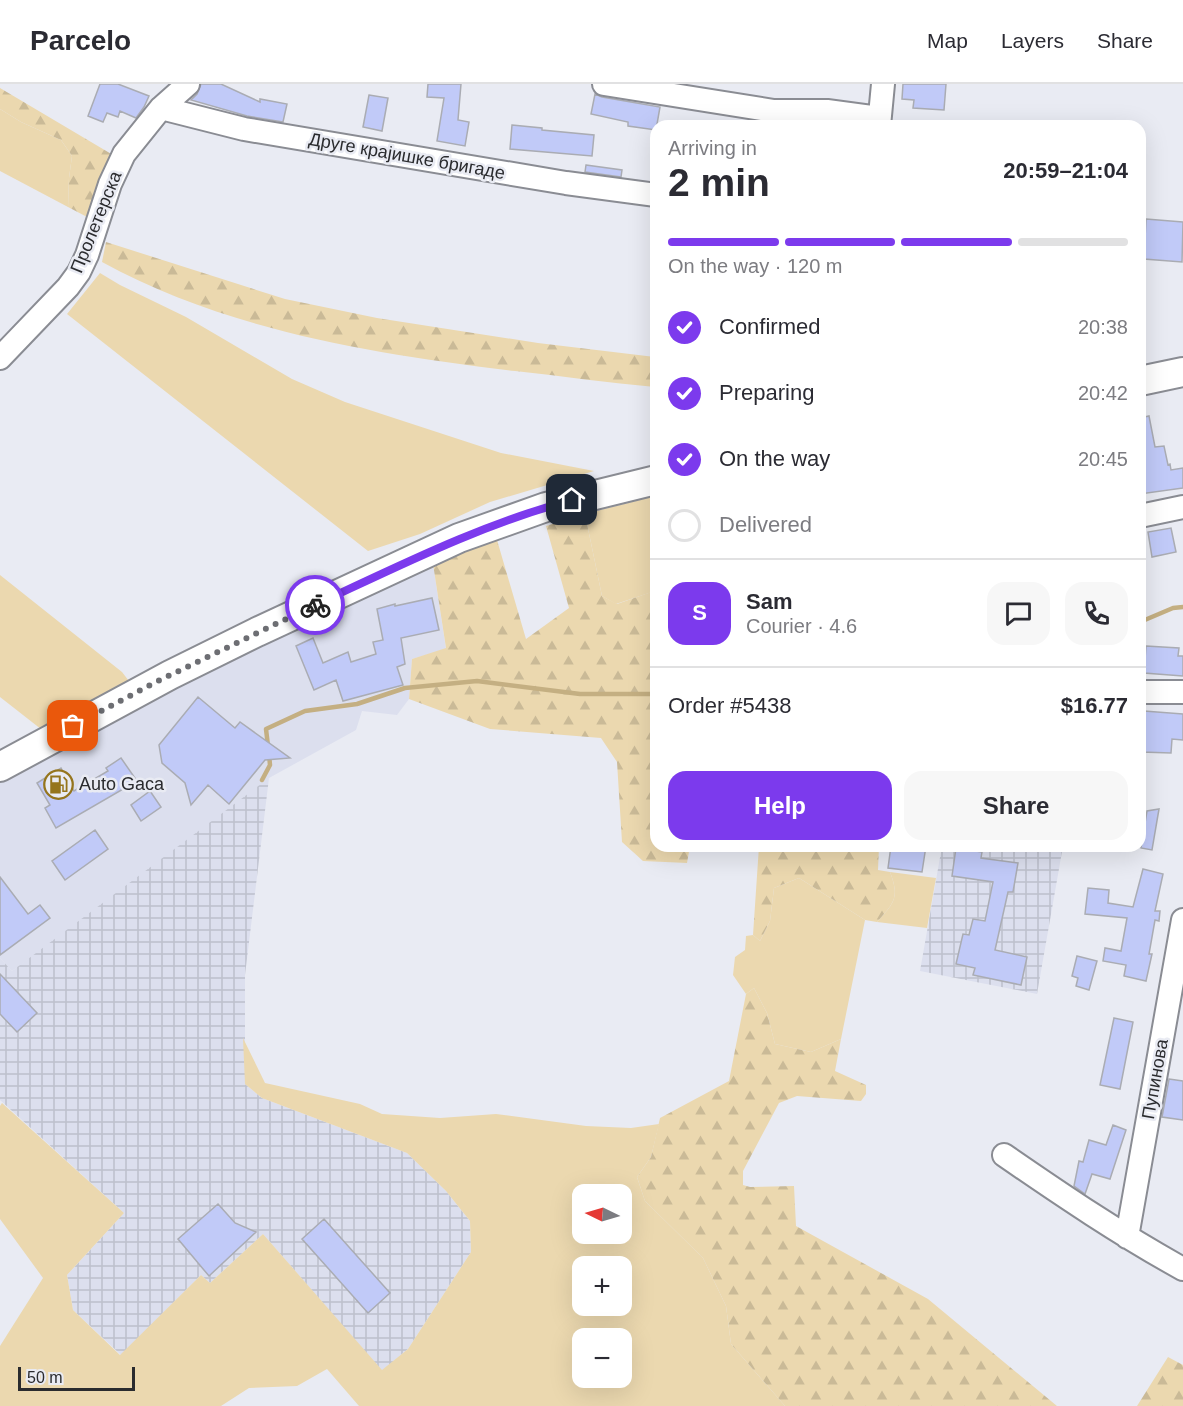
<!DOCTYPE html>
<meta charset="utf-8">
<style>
body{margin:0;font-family:Arial,sans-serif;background:#f7f7f7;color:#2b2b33;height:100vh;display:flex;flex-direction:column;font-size:22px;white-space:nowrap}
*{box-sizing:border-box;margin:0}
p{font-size:20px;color:#7c7c81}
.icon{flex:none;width:33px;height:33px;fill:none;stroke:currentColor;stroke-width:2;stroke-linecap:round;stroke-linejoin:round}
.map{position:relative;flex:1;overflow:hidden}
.drawer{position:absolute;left:650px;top:36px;width:496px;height:732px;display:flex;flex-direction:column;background:#fff;border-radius:18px;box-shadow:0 6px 24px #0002}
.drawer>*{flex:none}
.needle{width:39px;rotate:275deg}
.fabs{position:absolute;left:572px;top:1100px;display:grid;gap:12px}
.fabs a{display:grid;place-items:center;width:60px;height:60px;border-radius:12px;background:#fff;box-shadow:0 6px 24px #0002;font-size:30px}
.scale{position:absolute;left:18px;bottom:15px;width:117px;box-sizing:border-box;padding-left:6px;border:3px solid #2a2b2e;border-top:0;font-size:16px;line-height:21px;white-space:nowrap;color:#2a2b2e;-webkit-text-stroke:4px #e9ebf3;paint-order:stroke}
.pin{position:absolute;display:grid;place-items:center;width:51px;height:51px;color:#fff;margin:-26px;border-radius:12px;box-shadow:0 3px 9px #0006}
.courier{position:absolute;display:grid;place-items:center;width:60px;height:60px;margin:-30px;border:4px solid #7c3aed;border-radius:50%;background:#fff;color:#222;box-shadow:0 2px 8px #0007}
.summary em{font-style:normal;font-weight:800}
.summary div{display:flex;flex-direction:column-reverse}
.summary{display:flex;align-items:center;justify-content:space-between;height:102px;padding:0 18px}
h1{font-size:39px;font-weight:800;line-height:45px}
.bar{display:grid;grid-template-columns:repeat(4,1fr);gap:9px 6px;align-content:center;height:72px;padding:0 18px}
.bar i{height:8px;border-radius:4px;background:#e1e1e2}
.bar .active{background:#7c3aed}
.bar p{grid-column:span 4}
.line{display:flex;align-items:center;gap:15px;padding:0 18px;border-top:2px solid #e1e1e2}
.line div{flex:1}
.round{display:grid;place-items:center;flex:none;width:63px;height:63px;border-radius:18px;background:#f7f7f7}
ol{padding:0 18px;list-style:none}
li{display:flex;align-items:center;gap:18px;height:66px}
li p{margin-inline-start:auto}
li .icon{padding:6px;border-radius:50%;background:#7c3aed;color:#fff;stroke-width:4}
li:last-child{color:#7c7c81}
li i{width:33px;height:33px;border:3px solid #e1e1e2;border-radius:50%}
.cta{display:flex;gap:12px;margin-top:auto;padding:12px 18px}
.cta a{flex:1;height:69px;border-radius:18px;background:#7c3aed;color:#fff;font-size:24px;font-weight:800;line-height:69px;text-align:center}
.cta a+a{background:#f7f7f7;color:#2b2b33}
header{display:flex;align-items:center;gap:36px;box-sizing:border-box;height:84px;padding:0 30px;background:#fff;border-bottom:2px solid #e1e1e2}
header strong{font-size:28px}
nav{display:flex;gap:33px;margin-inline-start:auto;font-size:21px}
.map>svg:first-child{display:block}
.built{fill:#dcdfee}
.industrial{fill:url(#industrial-grid)}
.green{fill:#ebd8af;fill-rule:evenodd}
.forest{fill:url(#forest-firs)}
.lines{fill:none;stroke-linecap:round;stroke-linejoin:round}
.stream{stroke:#c4af82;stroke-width:4.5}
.building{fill:#c1caf8;stroke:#aaacb3;stroke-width:1.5}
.minor-casing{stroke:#8a8c93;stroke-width:26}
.major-casing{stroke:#8a8c93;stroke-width:32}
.minor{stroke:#fff;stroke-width:22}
.major{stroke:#fff;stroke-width:28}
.done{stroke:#6d6e73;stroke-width:6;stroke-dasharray:0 10.8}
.route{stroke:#7c3aed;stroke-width:8}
.labels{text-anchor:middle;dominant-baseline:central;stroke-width:5;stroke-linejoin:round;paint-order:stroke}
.street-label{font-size:18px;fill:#2a2b2e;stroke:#e9ebf3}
.poi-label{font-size:18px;fill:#2a2b2e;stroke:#e9ebf3;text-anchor:start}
</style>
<header>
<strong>Parcelo</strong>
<nav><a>Map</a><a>Layers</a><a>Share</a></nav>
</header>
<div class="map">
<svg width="1183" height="1322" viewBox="0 0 1183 1322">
<defs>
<pattern id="industrial-grid" width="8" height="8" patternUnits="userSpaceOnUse" patternTransform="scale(1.5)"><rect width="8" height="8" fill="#dcdfee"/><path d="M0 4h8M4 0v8" fill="none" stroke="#bdc0cc"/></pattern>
<pattern id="forest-firs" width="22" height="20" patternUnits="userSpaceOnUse" patternTransform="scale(1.5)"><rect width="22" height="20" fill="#ebd8af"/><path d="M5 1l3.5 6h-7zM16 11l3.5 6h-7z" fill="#caba97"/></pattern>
</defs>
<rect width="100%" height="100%" fill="#e9ebf3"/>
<!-- built -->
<path class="built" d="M433 480 446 565 412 575 409 615 397 631 362 627 356 646 269 694 209 746 12 887 0 874V693L120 624Z"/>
<!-- industrial -->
<path class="industrial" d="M269 694 245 891V1000L262 1014 407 1069 446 1107 470 1137 471 1168 408 1265 382 1287 263 1150 210 1199 201 1191 121 1271 73 1226 67 1191 124 1129 0 1016V874L12 887Z
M942 762H1063L1037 910 920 887Z"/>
<!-- green -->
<path class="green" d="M0 25 21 38 61 56 72 72 69 94 68 123 0 87Z
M100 189 120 201 186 233 292 295 345 318 501 369 594 387 490 418 420 450 368 467 67 230Z
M655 412 656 505 655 507 616 520 602 512 585 430Z
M0 491 122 588 132 601 46 649 0 613Z
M890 788 936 794 927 844 877 838C894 819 900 814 890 788Z
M799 794 865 836 841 955 811 968 775 960 767 929 754 904 746 910 733 891 735 873 745 866 746 852 753 851 760 857 770 837 774 804Z
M243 954 265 999 360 1020 382 1030 440 1034 496 1030 586 1042 631 1044 659 1040 651 1073 637 1093 645 1117 703 1174 726 1222 731 1260 785 1322H359L327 1285 297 1302 249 1304 221 1322H0V1262L43 1194 0 1135V1022L2 1019 124 1129 67 1191 73 1226 120 1271 201 1191 210 1199 263 1150 382 1286 408 1265 471 1168 470 1137 446 1107 407 1069 262 1014 245 1000ZM582 1110H621V1149H582ZM582 1182H621V1221H582ZM582 1254H621V1293H582Z"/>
<!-- forest -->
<path class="forest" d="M0 4 113 71 89 134 68 123 69 94 72 72 61 56 21 38 0 25Z
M106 158 285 215 377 234 538 259 655 273V303C609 299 562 292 515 287 374 270 228 247 102 178Z
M585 430 602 512 617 520 654 507 655 505 656 762H690L687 779 643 777 622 758 617 678 601 654 490 645 409 615 412 575 446 564 433 480 497 456 526 555 569 524 546 442Z
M759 762H879L878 786 890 788C900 814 894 819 877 838L865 836 799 794 774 804 770 837 760 857 753 851Z
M754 904 767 929 775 960 811 968 841 955 835 987 866 1001V1010L861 1017 797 1012 779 1019 743 1087V1101L750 1103 794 1102 796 1142 928 1215 1057 1322H785L731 1260 726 1222 703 1174 645 1117 637 1093 651 1073 660 1034 729 997 746 910Z
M1168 1273 1183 1281V1322H1137Z"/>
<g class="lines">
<!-- stream -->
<path class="stream" d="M1140 538 1173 524 1183 523
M268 662 266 645 305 627 357 620 405 604 477 597 580 610H656
M262 696 270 681 269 670"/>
</g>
<!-- building -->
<path class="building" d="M100 0H118L149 12 144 23 136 34 120 27 118 33 107 29 103 38 88 32Z
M201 0H221L260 18V15L287 20 283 38 247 32 191 16 197 10Z
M428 0H461L458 36 469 38 465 62 437 57 444 14 427 13Z
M903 0H946L944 26 913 24 914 16 902 15Z
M595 10 602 13 660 23 656 46 628 42V38L591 30Z
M369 11 388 14 382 47 363 43Z
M512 41 542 44V46L594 51 592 72 510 65Z
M586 81 622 86 621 93 585 88Z
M1146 135 1183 138 1182 178 1144 175Z
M1149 332 1155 363 1164 362 1168 381 1170 380 1171 386 1183 384V404L1140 410V369H1143L1140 334Z
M1171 444 1176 468 1152 473 1148 448Z
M432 514 439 546 401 554 405 580 397 583 403 601 343 617 336 596 314 606 296 562 313 554 323 579 348 568 351 578 376 570 373 558 383 556 377 525 395 520V522Z
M1146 562 1179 564 1178 572H1183V592L1144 589Z
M198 613 235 644 240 638 290 674 265 676 229 720 208 701 191 721 185 699 162 679 159 661Z
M1144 627 1183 630V656L1172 655 1171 669 1141 668Z
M121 674 137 697 56 744 45 724 50 721 37 699 61 684 74 707 108 687 106 684Z
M150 707 161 723 141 737 131 721Z
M1159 725 1152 766 1141 764 1147 727Z
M95 746 108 765 65 796 52 777Z
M891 762H926L922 788 888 784Z
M956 764 982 768 981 774 1018 779 1013 808H1008L995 866 1027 873 1021 901 973 891 975 884 956 880 963 850 969 851 973 835 985 837 993 798 952 792Z
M1143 785 1163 790 1155 827H1160L1159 837 1155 836 1149 870H1152L1146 897 1124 892 1126 881 1103 877 1105 864 1121 867 1127 834 1085 830 1088 804 1109 806 1108 819 1133 823Z
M0 793 28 830 40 821 50 834 0 871Z
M1077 872 1097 877 1089 906 1076 902 1078 894 1072 892Z
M0 890 37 929 17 948 0 930Z
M1114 934 1133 938 1120 1005 1100 1001Z
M1169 995 1183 997V1036L1162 1033Z
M1113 1041 1126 1046 1110 1095 1092 1090 1085 1110 1074 1102 1079 1077 1083 1078 1089 1056 1106 1061Z
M218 1120 235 1139 256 1148 209 1192 178 1155Z
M324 1135 390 1209 368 1229 302 1155Z"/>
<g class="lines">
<defs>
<path id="minor" d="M604 0 774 27H827L879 34
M161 24 244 45 566 99 656 111
M879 42 883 0
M0 274 68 203 79 188 87 171 110 100 124 70 161 24 188 0
M1140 432 1183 423
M1140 608H1183
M1004 1071C1062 1111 1121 1151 1183 1185
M1127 1153 1183 836"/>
<path id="major" d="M1140 297 1183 288
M0 683 170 591 257 548 459 454 546 423 656 396"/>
</defs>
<!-- minor casing -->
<use href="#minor" class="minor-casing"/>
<!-- major casing -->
<use href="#major" class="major-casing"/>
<!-- minor -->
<use href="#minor" class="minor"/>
<!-- major -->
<use href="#major" class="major"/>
</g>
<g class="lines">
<!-- done -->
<path class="done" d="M73 642 156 598 315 521"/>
<!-- route -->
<path class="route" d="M315 521C399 482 482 440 572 416"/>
</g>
<!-- icons -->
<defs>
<symbol id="fuel-ring" viewBox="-11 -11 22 22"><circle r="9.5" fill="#e9ebf3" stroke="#95751d" stroke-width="1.5"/><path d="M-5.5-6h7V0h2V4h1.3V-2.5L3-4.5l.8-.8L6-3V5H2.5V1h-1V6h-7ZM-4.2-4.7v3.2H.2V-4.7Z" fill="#95751d"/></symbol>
</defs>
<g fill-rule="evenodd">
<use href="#fuel-ring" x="42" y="684" width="33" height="33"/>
</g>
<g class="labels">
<!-- street labels -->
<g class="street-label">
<text transform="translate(407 72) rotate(10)">Друге крајишке бригаде</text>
<text transform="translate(96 138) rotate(-68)">Пролетерска</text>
<text transform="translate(1155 995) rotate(-80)">Пупинова</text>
</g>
<!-- poi labels -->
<g class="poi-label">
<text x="79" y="700">Auto Gaca</text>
</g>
</g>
</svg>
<div class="fabs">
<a><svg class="needle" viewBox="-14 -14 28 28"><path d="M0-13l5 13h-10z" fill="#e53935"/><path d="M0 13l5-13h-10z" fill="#7c7c81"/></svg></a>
<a>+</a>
<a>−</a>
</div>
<div class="scale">50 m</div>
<div class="pin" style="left:73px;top:642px;background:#ea580c"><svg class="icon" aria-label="bag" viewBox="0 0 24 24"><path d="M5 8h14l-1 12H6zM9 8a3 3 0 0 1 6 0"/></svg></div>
<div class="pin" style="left:572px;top:416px;background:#1f2937"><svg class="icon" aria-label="home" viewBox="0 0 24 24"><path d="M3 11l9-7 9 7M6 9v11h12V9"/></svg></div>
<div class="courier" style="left:315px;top:521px"><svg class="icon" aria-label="bike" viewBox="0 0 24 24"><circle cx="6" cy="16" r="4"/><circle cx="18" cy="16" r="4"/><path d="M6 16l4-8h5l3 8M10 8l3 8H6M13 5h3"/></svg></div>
<section class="drawer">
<div class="summary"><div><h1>2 min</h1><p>Arriving in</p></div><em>20:59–21:04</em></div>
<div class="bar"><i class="active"></i><i class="active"></i><i class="active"></i><i></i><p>On the way · 120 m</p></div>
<ol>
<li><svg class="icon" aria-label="check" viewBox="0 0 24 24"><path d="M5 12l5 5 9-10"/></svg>Confirmed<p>20:38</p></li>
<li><svg class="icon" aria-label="check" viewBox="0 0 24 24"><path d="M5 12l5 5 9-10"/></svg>Preparing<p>20:42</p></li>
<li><svg class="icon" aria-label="check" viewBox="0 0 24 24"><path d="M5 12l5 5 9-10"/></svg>On the way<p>20:45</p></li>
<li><i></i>Delivered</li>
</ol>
<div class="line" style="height:108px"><b class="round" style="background:#7c3aed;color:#fff">S</b><div><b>Sam</b><p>Courier · 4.6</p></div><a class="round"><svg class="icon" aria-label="chat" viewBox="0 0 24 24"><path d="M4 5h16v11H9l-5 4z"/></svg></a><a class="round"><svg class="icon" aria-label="phone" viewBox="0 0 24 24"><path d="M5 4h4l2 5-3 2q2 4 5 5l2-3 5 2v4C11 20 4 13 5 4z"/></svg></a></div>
<div class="line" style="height:78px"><div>Order #5438</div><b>$16.77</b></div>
<div class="cta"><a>Help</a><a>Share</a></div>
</section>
</div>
